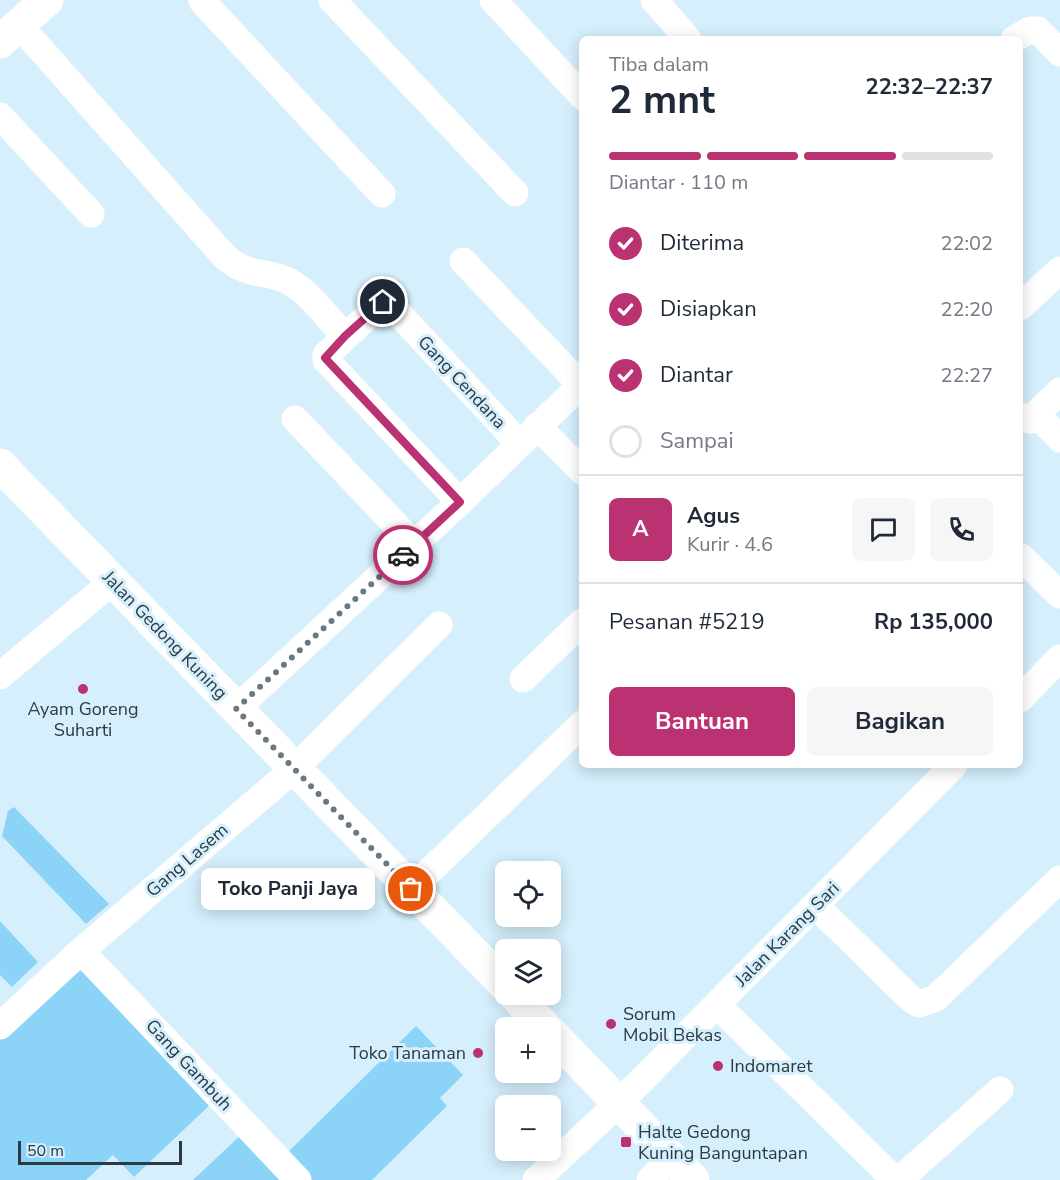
<!DOCTYPE html>
<html lang="id">
<meta charset="utf-8">
<style>
body{margin:0;font-family:"Nunito Sans",sans-serif;background:#f6f6f7;color:#1f2937;height:100vh;display:flex;flex-direction:column;font-size:22px;white-space:nowrap}
*{box-sizing:border-box;margin:0}
p{font-size:20px;color:#747a83}
.icon{flex:none;width:33px;height:33px;fill:none;stroke:currentColor;stroke-width:2;stroke-linecap:round;stroke-linejoin:round}
.map{position:relative;flex:1;overflow:hidden}
.panel{position:absolute;left:579px;top:36px;width:444px;height:732px;display:flex;flex-direction:column;background:#fff;border-radius:9px;box-shadow:0 3px 15px #0003}
.panel>*{flex:none}
.tools{position:absolute;left:495px;top:861px;display:grid;gap:12px}
.tools a{display:grid;place-items:center;width:66px;height:66px;border-radius:9px;background:#fff;box-shadow:0 3px 15px #0003;font-size:30px}
.scale{position:absolute;left:18px;bottom:15px;width:164px;box-sizing:border-box;padding-left:6px;border:3px solid #2e3a41;border-top:0;font-size:16px;line-height:21px;white-space:nowrap;color:#2e3a41;-webkit-text-stroke:4px #d5effc;paint-order:stroke}
.pin{position:absolute;display:grid;place-items:center;width:51px;height:51px;color:#fff;margin:-26px;border:3px solid #fff;border-radius:50%;box-shadow:0 2px 6px #0007}
.courier{position:absolute;display:grid;place-items:center;width:60px;height:60px;margin:-30px;border:4px solid #ba3271;border-radius:50%;background:#fff;color:#222;box-shadow:0 2px 8px #0007}
.bubble{position:absolute;height:42px;border-radius:9px;background:#fff;box-shadow:0 3px 15px #0003;font-size:20px;font-weight:700;line-height:42px;text-align:center}
.overview em{font-style:normal;font-weight:700}
.overview div{display:flex;flex-direction:column-reverse}
.overview{display:flex;align-items:center;justify-content:space-between;height:102px;padding:0 30px}
h1{font-size:39px;font-weight:700;line-height:45px}
.bar{display:grid;grid-template-columns:repeat(4,1fr);gap:9px 6px;align-content:center;height:72px;padding:0 30px}
.bar i{height:8px;border-radius:4px;background:#e0e1e3}
.bar .active{background:#ba3271}
.bar p{grid-column:span 4}
.line{display:flex;align-items:center;gap:15px;padding:0 30px;border-top:2px solid #e0e1e3}
.line div{flex:1}
.round{display:grid;place-items:center;flex:none;width:63px;height:63px;border-radius:9px;background:#f6f6f7}
ol{padding:0 30px;list-style:none}
li{display:flex;align-items:center;gap:18px;height:66px}
li p{margin-inline-start:auto}
li .icon{padding:6px;border-radius:50%;background:#ba3271;color:#fff;stroke-width:4}
li:last-child{color:#747a83}
li i{width:33px;height:33px;border:3px solid #e0e1e3;border-radius:50%}
.cta{display:flex;gap:12px;margin-top:auto;padding:12px 30px}
.cta a{flex:1;height:69px;border-radius:9px;background:#ba3271;color:#fff;font-size:24px;font-weight:700;line-height:69px;text-align:center}
.cta a+a{background:#f6f6f7;color:#1f2937}
.map>svg:first-child{display:block}
.green{fill:#8cd4f7}
.lines{fill:none;stroke-linecap:round;stroke-linejoin:round}
.minor{stroke:#fff;stroke-width:27}
.major{stroke:#fff;stroke-width:33}
.done{stroke:#687982;stroke-width:6;stroke-dasharray:0 10.8}
.route{stroke:#ba3271;stroke-width:8}
.poi-dot{fill:#ba3271;stroke:#d5effc;stroke-width:2}
.labels{text-anchor:middle;dominant-baseline:central;stroke-width:6;stroke-linejoin:round;paint-order:stroke}
.street-label{font-size:18px;fill:#2e3a41;stroke:#d5effc}
.poi-label{font-size:18px;fill:#2e3a41;stroke:#d5effc;text-anchor:start}
</style>
<div class="map">
<svg width="1060" height="1180" viewBox="0 0 1060 1180">
<rect width="100%" height="100%" fill="#d5effc"/>
<!-- green -->
<path class="green" d="M14 807 109 904 86 924 2 836 8 811Z
M0 921 38 962 12 987 0 975Z
M81 959 214 1101 134 1177 113 1155 86 1180H0V1033Z
M416 1026 463 1075 440 1098 447 1106 372 1180H312L286 1154Z
M244 1132 288 1180H193Z"/>
<g class="lines">
<!-- minor -->
<path class="minor" d="M332 0 515 193
M493 0 582 96
M654 0 688 39
M202 1 382 194
M19 25 225 257C251 279 267 269 290 282 311 294 328 319 345 336
M1014 39 1030 30H1038L1060 53
M0 116 91 214
M463 261 581 385
M1020 307 1060 270
M1020 416 1043 421 1060 439
M295 419 415 545
M1030 420 1060 391
M537 426 582 471
M460 502 326 360V355L383 302 389 303 519 443
M1020 556 1060 595
M0 676 113 581
M523 679 582 622
M1020 699 1060 658
M236 709 460 502 582 384
M411 889 582 724
M815 905 911 999 919 1004 936 998 1060 879
M81 951 298 1180
M717 1005 895 1180
M0 1026 81 951 294 769 439 625
M536 1180 619 1103 954 765
M650 1180 671 1157
M899 1180 1000 1090"/>
<!-- major -->
<path class="major" d="M0 42 47 0
M0 465 506 986
M514 994 546 1028
M550 1032 693 1180"/>
</g>
<g class="lines">
<!-- done -->
<path class="done" d="M403 555 236 709 411 889"/>
<!-- route -->
<path class="route" d="M383 302 345 336 325 358 460 502 403 555"/>
</g>
<!-- markers -->
<g class="poi-dot">
<circle cx="83" cy="689" r="6"/>
<circle cx="611" cy="1024" r="6"/>
<circle cx="478" cy="1053" r="6"/>
<circle cx="718" cy="1066" r="6"/>
<rect x="620" y="1136" width="12" height="12" rx="3"/>
</g>
<g class="labels">
<!-- street labels -->
<g class="street-label">
<text transform="translate(462 382) rotate(47)">Gang Cendana</text>
<text transform="translate(165 635) rotate(46)">Jalan Gedong Kuning</text>
<text transform="translate(187 860) rotate(-41)">Gang Lasem</text>
<text transform="translate(787 934) rotate(-45)">Jalan Karang Sari</text>
<text transform="translate(189 1065) rotate(47)">Gang Gambuh</text>
</g>
<!-- poi labels -->
<g class="poi-label">
<text x="83" y="709" text-anchor="middle">Ayam Goreng<tspan x="83" dy="21">Suharti</tspan></text>
<text x="623" y="1014">Sorum<tspan x="623" dy="21">Mobil Bekas</tspan></text>
<text x="466" y="1053" text-anchor="end">Toko Tanaman</text>
<text x="730" y="1066">Indomaret</text>
<text x="638" y="1132">Halte Gedong<tspan x="638" dy="21">Kuning Banguntapan</tspan></text>
</g>
</g>
</svg>
<div class="tools">
<a><svg class="icon" aria-label="locate" viewBox="0 0 24 24"><circle cx="12" cy="12" r="6"/><path d="M12 2v4M12 18v4M2 12h4M18 12h4"/></svg></a>
<a><svg class="icon" aria-label="layers" viewBox="0 0 24 24"><path d="M12 4l9 5-9 5-9-5zM3 14l9 5 9-5"/></svg></a>
<a>+</a>
<a>−</a>
</div>
<div class="scale">50 m</div>
<div class="pin" style="left:411px;top:889px;background:#ea580c"><svg class="icon" aria-label="bag" viewBox="0 0 24 24"><path d="M5 8h14l-1 12H6zM9 8a3 3 0 0 1 6 0"/></svg></div>
<div class="pin" style="left:383px;top:302px;background:#1f2937"><svg class="icon" aria-label="home" viewBox="0 0 24 24"><path d="M3 11l9-7 9 7M6 9v11h12V9"/></svg></div>
<div class="courier" style="left:403px;top:555px"><svg class="icon" aria-label="car" viewBox="0 0 24 24"><path d="M5 17H2v-5l4-1 3-4h7l3 4 3 1v5h-3M9 17h6M6 11h13"/><circle cx="7" cy="17" r="2"/><circle cx="17" cy="17" r="2"/></svg></div>
<div class="bubble" style="left:201px;top:868px;width:174px">Toko Panji Jaya</div>
<section class="panel">
<div class="overview"><div><h1>2 mnt</h1><p>Tiba dalam</p></div><em>22:32–22:37</em></div>
<div class="bar"><i class="active"></i><i class="active"></i><i class="active"></i><i></i><p>Diantar · 110 m</p></div>
<ol>
<li><svg class="icon" aria-label="check" viewBox="0 0 24 24"><path d="M5 12l5 5 9-10"/></svg>Diterima<p>22:02</p></li>
<li><svg class="icon" aria-label="check" viewBox="0 0 24 24"><path d="M5 12l5 5 9-10"/></svg>Disiapkan<p>22:20</p></li>
<li><svg class="icon" aria-label="check" viewBox="0 0 24 24"><path d="M5 12l5 5 9-10"/></svg>Diantar<p>22:27</p></li>
<li><i></i>Sampai</li>
</ol>
<div class="line" style="height:108px"><b class="round" style="background:#ba3271;color:#fff">A</b><div><b>Agus</b><p>Kurir · 4.6</p></div><a class="round"><svg class="icon" aria-label="chat" viewBox="0 0 24 24"><path d="M4 5h16v11H9l-5 4z"/></svg></a><a class="round"><svg class="icon" aria-label="phone" viewBox="0 0 24 24"><path d="M5 4h4l2 5-3 2q2 4 5 5l2-3 5 2v4C11 20 4 13 5 4z"/></svg></a></div>
<div class="line" style="height:78px"><div>Pesanan #5219</div><b>Rp 135,000</b></div>
<div class="cta"><a>Bantuan</a><a>Bagikan</a></div>
</section>
</div>
